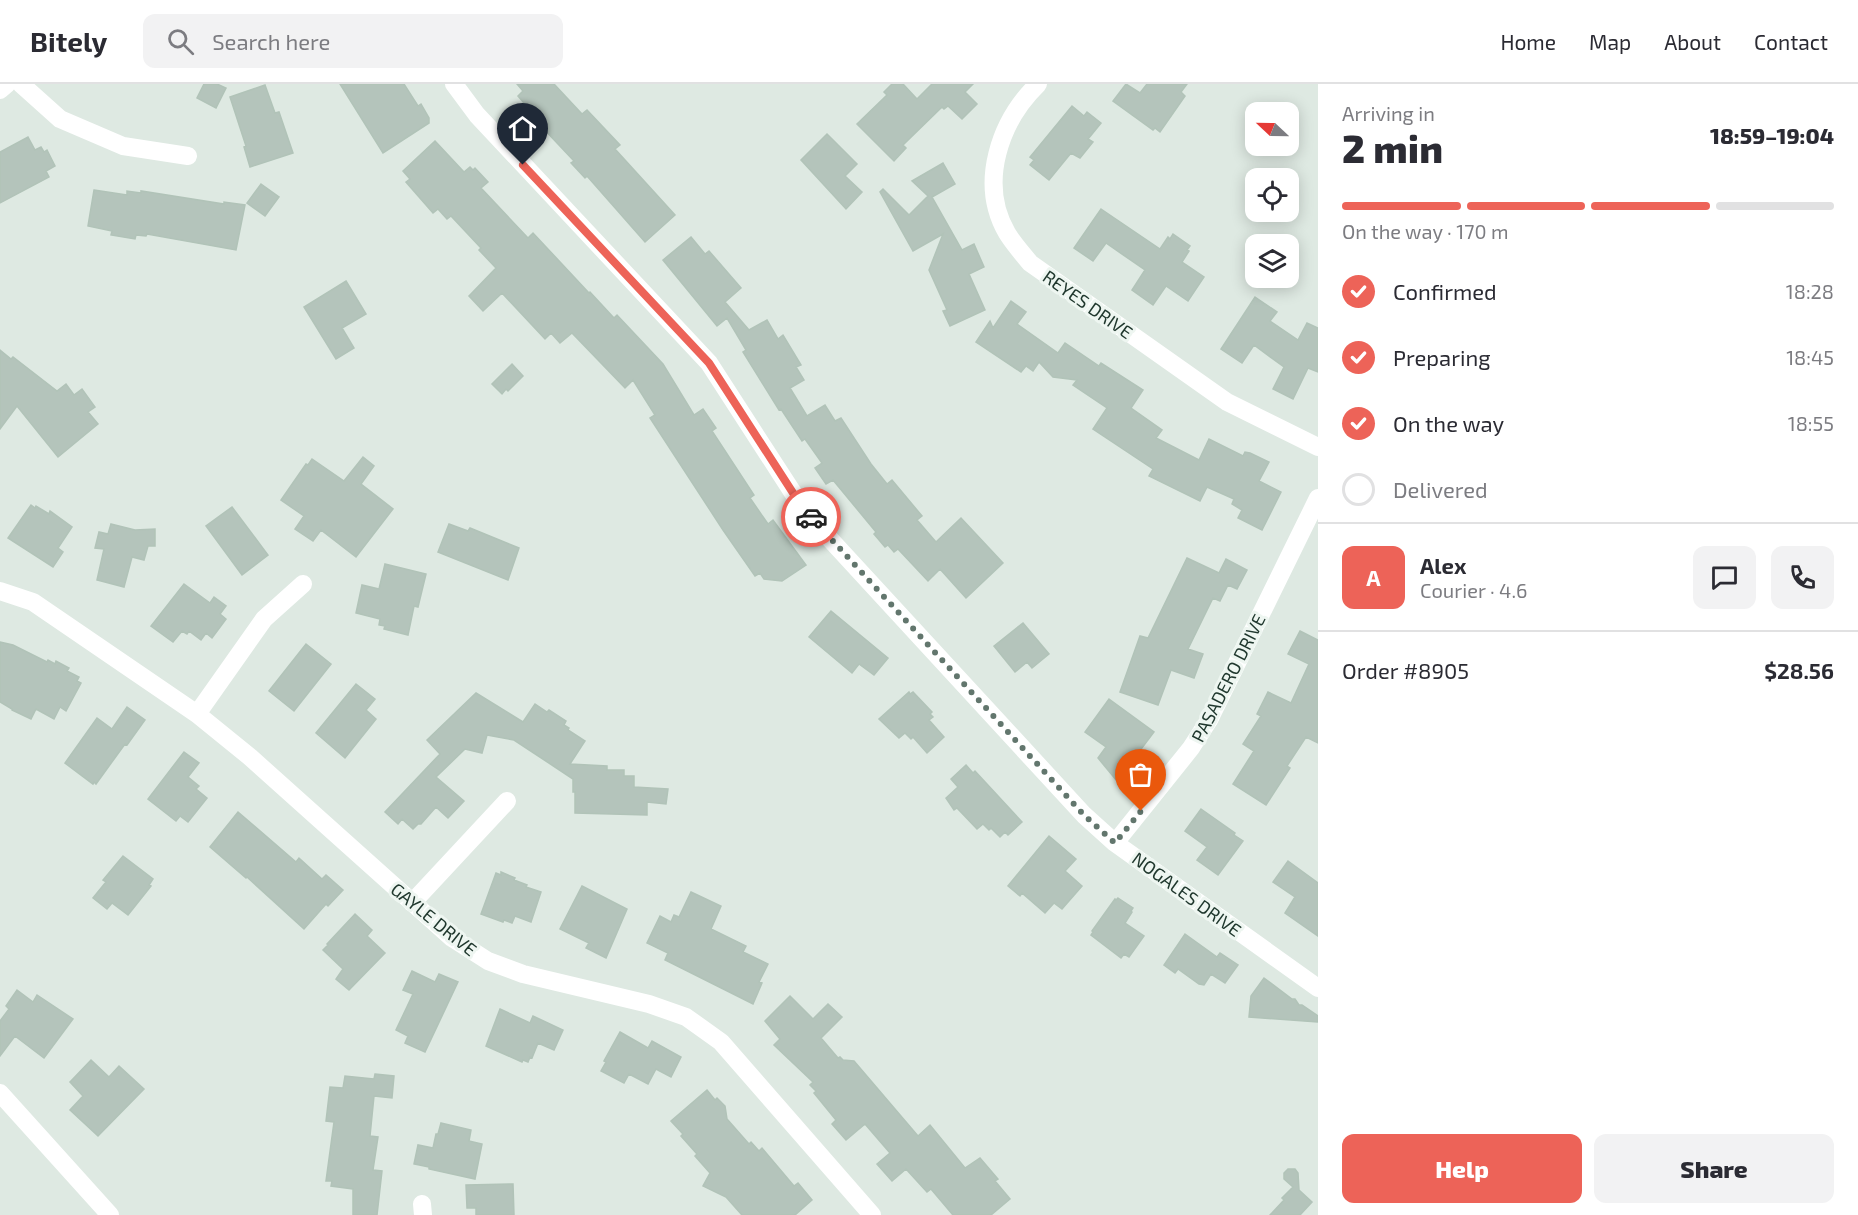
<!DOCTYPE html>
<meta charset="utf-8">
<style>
body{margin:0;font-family:"Exo 2",sans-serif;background:#f2f2f3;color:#2b2b33;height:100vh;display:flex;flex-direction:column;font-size:22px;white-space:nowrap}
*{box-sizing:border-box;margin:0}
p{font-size:20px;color:#7c7c81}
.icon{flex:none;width:33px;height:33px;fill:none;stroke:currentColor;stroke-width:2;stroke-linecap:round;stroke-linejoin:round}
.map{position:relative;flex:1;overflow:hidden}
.panel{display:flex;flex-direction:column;background:#fff;width:540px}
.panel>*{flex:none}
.needle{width:39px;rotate:292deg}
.fabs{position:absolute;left:1245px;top:18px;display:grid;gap:12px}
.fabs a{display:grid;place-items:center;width:54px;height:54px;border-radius:12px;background:#fff;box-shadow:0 3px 15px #0003;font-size:30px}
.pin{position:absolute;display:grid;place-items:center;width:51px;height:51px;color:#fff;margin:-62px -26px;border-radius:50% 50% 50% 0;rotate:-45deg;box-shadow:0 0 6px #0007}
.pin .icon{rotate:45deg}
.courier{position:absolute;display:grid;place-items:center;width:60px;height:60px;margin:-30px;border:4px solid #ed6358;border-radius:50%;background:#fff;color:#222;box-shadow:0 2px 8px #0007}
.overview em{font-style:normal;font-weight:800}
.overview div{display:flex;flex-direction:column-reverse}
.overview{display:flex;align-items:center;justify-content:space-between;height:102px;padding:0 24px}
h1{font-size:39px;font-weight:800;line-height:45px}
.bar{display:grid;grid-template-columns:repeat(4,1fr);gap:9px 6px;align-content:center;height:72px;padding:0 24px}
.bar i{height:8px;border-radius:4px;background:#e1e1e2}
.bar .current{background:#ed6358}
.bar p{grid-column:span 4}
.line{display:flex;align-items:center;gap:15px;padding:0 24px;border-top:2px solid #e1e1e2}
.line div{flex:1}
.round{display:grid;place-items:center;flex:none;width:63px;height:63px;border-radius:12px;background:#f2f2f3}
ol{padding:0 24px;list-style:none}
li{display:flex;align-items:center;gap:18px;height:66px}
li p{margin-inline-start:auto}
li .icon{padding:6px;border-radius:50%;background:#ed6358;color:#fff;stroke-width:4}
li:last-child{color:#7c7c81}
li i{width:33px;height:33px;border:3px solid #e1e1e2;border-radius:50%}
.cta{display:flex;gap:12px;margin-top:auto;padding:12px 24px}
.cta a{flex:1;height:69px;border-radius:12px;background:#ed6358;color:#fff;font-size:24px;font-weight:800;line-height:69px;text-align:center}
.cta a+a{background:#f2f2f3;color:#2b2b33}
header{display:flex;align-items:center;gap:36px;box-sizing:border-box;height:84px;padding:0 30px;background:#fff;border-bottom:2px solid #e1e1e2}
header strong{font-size:28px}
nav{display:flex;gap:33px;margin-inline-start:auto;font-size:21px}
.search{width:420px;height:54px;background:#f2f2f3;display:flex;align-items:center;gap:15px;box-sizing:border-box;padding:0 21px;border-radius:12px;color:#7c7c81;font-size:22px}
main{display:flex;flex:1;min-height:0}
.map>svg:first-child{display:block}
.building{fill:#b4c4bb;stroke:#b1c3b8;stroke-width:1.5}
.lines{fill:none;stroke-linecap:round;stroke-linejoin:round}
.street{stroke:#fff;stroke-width:18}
.done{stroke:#62766d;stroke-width:6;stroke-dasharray:0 10.8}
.route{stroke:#ed6358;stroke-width:8}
.labels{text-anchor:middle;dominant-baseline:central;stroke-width:6;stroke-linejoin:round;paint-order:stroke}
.street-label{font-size:18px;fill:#20382e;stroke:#eef6f1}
</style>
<header>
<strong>Bitely</strong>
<div class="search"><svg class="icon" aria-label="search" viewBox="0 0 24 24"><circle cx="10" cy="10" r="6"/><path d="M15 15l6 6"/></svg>Search here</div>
<nav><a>Home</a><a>Map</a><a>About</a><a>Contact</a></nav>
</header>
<main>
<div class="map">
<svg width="1318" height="1131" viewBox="0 0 1318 1131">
<rect width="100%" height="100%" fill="#dee9e2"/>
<!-- building -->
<path class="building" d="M204 0H217L226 4 216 24 197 14Z
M340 0H404L418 22 421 20 429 34V39L383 69Z
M517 0H554L582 30 587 26 620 61 615 65 675 131 645 158 587 92 585 94 571 79 574 77 541 42 543 41 518 12 523 7Z
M892 0H903L917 15 932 0H973L965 8 977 20 962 35 948 22 944 25 942 23 903 61 906 64 894 77 857 40 887 11 884 8Z
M1126 0 1140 9 1147 0H1187L1181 8 1185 12 1160 48 1155 44 1153 46 1113 17Z
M265 1 275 29 279 28 293 69 250 83 244 63 246 62 230 13Z
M1072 22 1084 32 1087 28 1101 39 1088 55 1093 58 1080 74 1071 69 1049 96 1030 81 1034 76 1030 73Z
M827 50 857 80 845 92 862 108 846 125 801 76Z
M28 53 35 66 41 63 44 68 47 66 55 82 46 87 49 93 0 119V68Z
M435 57 464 88 470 83 473 86 475 84 488 98 481 104 528 154 533 149 589 209 590 208 614 234 617 231 663 280 694 331 703 325 716 344 712 347 754 411 750 414 768 440 773 436 806 481 782 497 764 495 760 489 755 492 723 446 650 334 655 331 633 296 625 304 572 249 560 259 551 249 545 255 502 209 483 227 469 212 496 184 479 166 481 164 451 132 447 135 438 125 433 129 406 98 410 95 403 87Z
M943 79 955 100 932 113 962 166 974 160 984 183 969 190 985 226 950 242 943 227 947 226 929 186 943 150 913 167 880 108 883 105 909 131 928 112 912 97Z
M261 100 279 113 265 132 247 119Z
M94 106 127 111V107L141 109V107L224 120V118L245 121 236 166 147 150 146 152 136 151 135 155 111 151 112 147 88 142Z
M1101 125 1160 165 1168 153 1170 155 1173 150 1190 162 1187 166 1189 167 1182 178 1204 193 1188 217 1166 202 1153 221 1132 206 1145 186 1106 159 1093 177 1074 164Z
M691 153 705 170 709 167 741 204 725 218 749 246 767 236 778 255 783 251 801 281 796 283 804 296 790 304 807 332 825 321 835 337 841 334 871 380 887 400 892 396 922 432 917 436 936 458 961 434 1003 479 966 514 940 485 928 497 898 465 894 468 888 461 885 463 874 450 876 448 833 396 826 400 815 384 822 379 805 355 802 357 781 325 779 326 743 268 746 266 727 234 717 242 663 176Z
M346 197 366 230 342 244 354 264 336 275 304 223Z
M1255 213 1277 228 1270 237 1298 256 1307 239 1318 244V288L1308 284 1293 315 1273 305 1284 283 1254 261 1242 279 1221 265Z
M1011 217 1026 228 1017 240 1058 269 1065 259 1099 282 1101 279 1143 306 1131 324 1162 346 1156 354 1199 376 1209 355 1243 372 1245 368 1250 369 1269 378 1259 397 1281 408 1262 446 1238 434 1242 426 1232 420 1234 415 1207 403 1200 417 1149 392 1153 385 1093 345 1107 324 1073 301 1077 296 1053 293 1039 278 1033 287 1026 282 1021 288 976 258 990 237 993 244Z
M0 266 11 275 13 273 57 307 66 300 74 311 82 305 95 323 88 328 98 340 58 373 17 322 0 345Z
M512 280 523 292 508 307 506 305 502 310 492 300Z
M363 373 374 382 361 400 393 425 356 473 321 446 313 457 295 445 304 432 281 416 306 380 308 381 312 375 344 397Z
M31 421 35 424 36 422 49 430 50 427 72 443 58 464 63 468 53 483 8 454Z
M232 423 268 471 242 491 206 442Z
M111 440 135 446 155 445V462H148L144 476 132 473 124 503 97 496 104 465 95 464 99 448 108 450Z
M449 440 468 447 470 444 519 464 508 496 438 468Z
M1187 474 1219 489 1226 475 1247 486 1237 505 1228 501 1220 517 1213 514 1188 565 1203 570 1194 594 1171 586 1158 621 1120 608 1140 552 1148 554Z
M385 480 426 490 418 523 414 522 408 551 384 545 385 542 379 541 380 535 356 529 362 501 379 505Z
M184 500 210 519 214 513 226 522 220 530 226 535 212 554 206 549 201 556 189 547 187 550 182 547 173 558 151 542Z
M831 527 888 574 874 591 859 580 852 589 809 553Z
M1023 539 1049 570 1032 584 1027 578 1015 588 994 562Z
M1300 547 1318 556V659L1306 653 1287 682 1290 684 1266 721 1233 700 1254 667 1243 660 1261 632 1257 630 1268 608 1291 619 1309 580 1288 570Z
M0 558 13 561 47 578 48 576 55 580 56 577 69 584 67 587 79 593 77 597 81 599 66 627 60 623 54 635 36 625 31 635 12 626V625L0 618Z
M306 560 331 580 294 627 269 607Z
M356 600 375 615 366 626 376 635 345 674 316 649Z
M909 608 910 610 913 608 932 628 930 630 933 633 929 636 944 653 927 669 913 653 911 655 905 649 899 654 879 635Z
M476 609 523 638 535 620 547 628 549 626 566 637 564 641 569 644 568 646 585 657 570 680 607 682V686H624V692H634V703L668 705 666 720 647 718V731L575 729V708H573V695L514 656 487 651 482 669 465 665 436 693 464 717 448 734 436 723 421 740H418L413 745 402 735 398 740 385 728 440 670 427 656Z
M1109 615 1154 648 1117 697 1098 674 1106 663 1085 648Z
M127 623 145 636 127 661 125 660 96 700 94 698 93 700 65 679 97 634 112 645Z
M184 668 199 679 188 693 199 702 196 705 207 714 188 738 180 732 176 737 148 715Z
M966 681 973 689 975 687 1022 738 1008 751 1005 748 1000 753 991 744 989 746 983 740 977 745 957 724 954 726 946 714 958 703 951 695Z
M1201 725 1235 749 1234 751 1243 757 1218 791 1197 776 1207 763 1185 747Z
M238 728 296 778 299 774 322 795 326 791 343 806 328 822 326 820 304 845 247 793 246 794 210 763Z
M1049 752 1076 775 1065 787 1082 802 1062 825 1054 819 1045 829 1022 809 1020 812 1008 802Z
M123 772 153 795 149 801 151 802 128 831 112 819 107 825 93 814 106 798 103 796Z
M1288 777 1318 799V852L1285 829 1295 813 1273 798Z
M501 788 515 794 514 796 527 801 526 803 541 808 531 838 515 832 512 839 504 836 503 838 481 830 496 789 501 791Z
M582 802 627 825 606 874 586 864 589 859 560 845Z
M691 808 721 822 711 845 746 862 743 868 768 880 759 898 762 899 753 920 665 876 668 869 647 859 660 832 671 838 674 831 679 833Z
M1118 814 1133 824 1131 827 1132 828 1125 839 1144 852 1129 873 1124 870 1121 874 1091 851 1093 848 1092 847 1115 815 1116 816Z
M355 830 372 846 367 852 385 869 349 906 336 895 343 885 323 866 328 861 327 860Z
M1185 850 1217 873 1220 869 1238 881 1225 899 1211 890 1204 901 1199 900 1178 885 1175 889 1164 881Z
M412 887 435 898 439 890 458 898 425 968 405 959 408 952 396 946 413 910 403 906Z
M1264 894 1292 915H1295L1299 921H1302L1318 932V938L1249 933 1251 912Z
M17 906 33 918 37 911 73 935 44 974 15 952 0 972V937L9 925 6 922Z
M790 912 813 935 828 920 842 933 821 954 838 974 840 973 843 976 854 977 918 1052 930 1041 965 1084 980 1074 998 1095 995 1097 1010 1115 991 1131H953L931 1105 927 1108 906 1085 892 1097 877 1080 890 1069 865 1040 846 1056 832 1040 836 1036 814 1009 816 1007 810 1001 813 998 774 961 780 955 765 937Z
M500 925 530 939 533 932 563 946 554 966 538 959 532 974 530 973 528 978 523 976 522 978 486 962Z
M620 948 648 964 652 957 681 973 671 993 656 985 648 1000 629 990 624 999 601 987 606 978 604 977Z
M91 976 109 993 119 982 144 1005 98 1052 70 1026 83 1012 70 998Z
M375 990 394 992 392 1014 374 1012 370 1052 378 1053 373 1086 382 1087 377 1131H353V1105L331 1102 332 1097H326L334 1038 326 1037 330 1003 343 1004 345 992 374 995Z
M707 1006 715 1016 717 1014 725 1022 727 1035 749 1060 751 1058 759 1067 762 1064 794 1102 798 1099 812 1116 795 1131H742L726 1113 703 1102 710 1089 695 1072 697 1070 681 1052 683 1050 671 1037Z
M441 1039 471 1046 469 1057 482 1060 475 1095 429 1085V1083L414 1080 418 1061 433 1064 436 1050H438Z
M1288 1085H1295L1298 1089 1299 1106 1312 1118 1300 1131H1270L1284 1116 1282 1114 1293 1103 1284 1095V1089Z
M513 1100 514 1131H476V1124H467L466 1101Z"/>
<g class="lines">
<!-- street -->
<path class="street" d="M21 0 60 35 123 62 188 72
M454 0 477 31 709 279 795 412 817 441 1084 731 1115 759 1318 904
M1038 0C1000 37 978 99 1007 149 1013 159 1022 169 1030 179L1227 318 1318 363
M0 6 7 0
M0 507 33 518 197 630 250 673 452 854 488 877 523 890 649 920 686 933 721 958 872 1131
M197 630 264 535 303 500
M1115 759 1191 664 1209 636 1318 414
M412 819 507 717
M0 1009 110 1131
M422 1120 423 1131"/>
</g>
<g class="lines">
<!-- done -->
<path class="done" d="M811 433 1084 731 1115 759 1141 727"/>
<!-- route -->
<path class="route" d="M523 81 709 279 795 412 811 433"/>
</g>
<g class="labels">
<!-- street labels -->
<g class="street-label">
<text transform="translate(1088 220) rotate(35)">REYES DRIVE</text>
<text transform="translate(1228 594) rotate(-63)">PASADERO DRIVE</text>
<text transform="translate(1187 810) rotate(36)">NOGALES DRIVE</text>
<text transform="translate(434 835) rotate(39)">GAYLE DRIVE</text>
</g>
</g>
</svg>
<div class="fabs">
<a><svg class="needle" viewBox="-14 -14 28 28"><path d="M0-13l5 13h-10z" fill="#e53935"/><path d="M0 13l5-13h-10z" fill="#7c7c81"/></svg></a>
<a><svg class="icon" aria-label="locate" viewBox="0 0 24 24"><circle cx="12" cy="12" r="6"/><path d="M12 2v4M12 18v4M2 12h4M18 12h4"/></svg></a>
<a><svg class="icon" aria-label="layers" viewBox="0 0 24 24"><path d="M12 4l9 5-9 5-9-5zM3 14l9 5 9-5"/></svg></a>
</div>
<div class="pin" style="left:1141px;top:727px;background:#ea580c"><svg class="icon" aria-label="bag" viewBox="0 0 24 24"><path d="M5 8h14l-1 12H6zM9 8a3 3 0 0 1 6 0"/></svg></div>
<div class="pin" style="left:523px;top:81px;background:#1f2937"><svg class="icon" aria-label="home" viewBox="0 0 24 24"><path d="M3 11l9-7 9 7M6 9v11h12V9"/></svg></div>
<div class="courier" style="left:811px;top:433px"><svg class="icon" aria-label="car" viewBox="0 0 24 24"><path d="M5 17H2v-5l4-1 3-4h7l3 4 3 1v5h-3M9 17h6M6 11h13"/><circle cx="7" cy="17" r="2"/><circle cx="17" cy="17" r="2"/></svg></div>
</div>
<section class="panel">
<div class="overview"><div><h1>2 min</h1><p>Arriving in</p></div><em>18:59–19:04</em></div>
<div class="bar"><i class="current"></i><i class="current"></i><i class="current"></i><i></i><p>On the way · 170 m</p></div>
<ol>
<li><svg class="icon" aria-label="check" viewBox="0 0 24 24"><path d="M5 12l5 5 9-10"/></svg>Confirmed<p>18:28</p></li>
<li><svg class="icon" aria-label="check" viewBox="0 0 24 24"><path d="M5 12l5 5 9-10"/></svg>Preparing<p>18:45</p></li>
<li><svg class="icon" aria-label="check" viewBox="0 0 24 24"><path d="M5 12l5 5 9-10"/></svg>On the way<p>18:55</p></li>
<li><i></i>Delivered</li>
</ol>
<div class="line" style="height:108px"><b class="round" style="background:#ed6358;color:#fff">A</b><div><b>Alex</b><p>Courier · 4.6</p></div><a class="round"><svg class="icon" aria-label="chat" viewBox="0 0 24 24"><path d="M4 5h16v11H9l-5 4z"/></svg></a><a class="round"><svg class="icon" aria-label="phone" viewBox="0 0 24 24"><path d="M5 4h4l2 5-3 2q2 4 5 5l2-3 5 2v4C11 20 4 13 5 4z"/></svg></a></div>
<div class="line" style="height:78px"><div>Order #8905</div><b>$28.56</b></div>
<div class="cta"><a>Help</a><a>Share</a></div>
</section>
</main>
